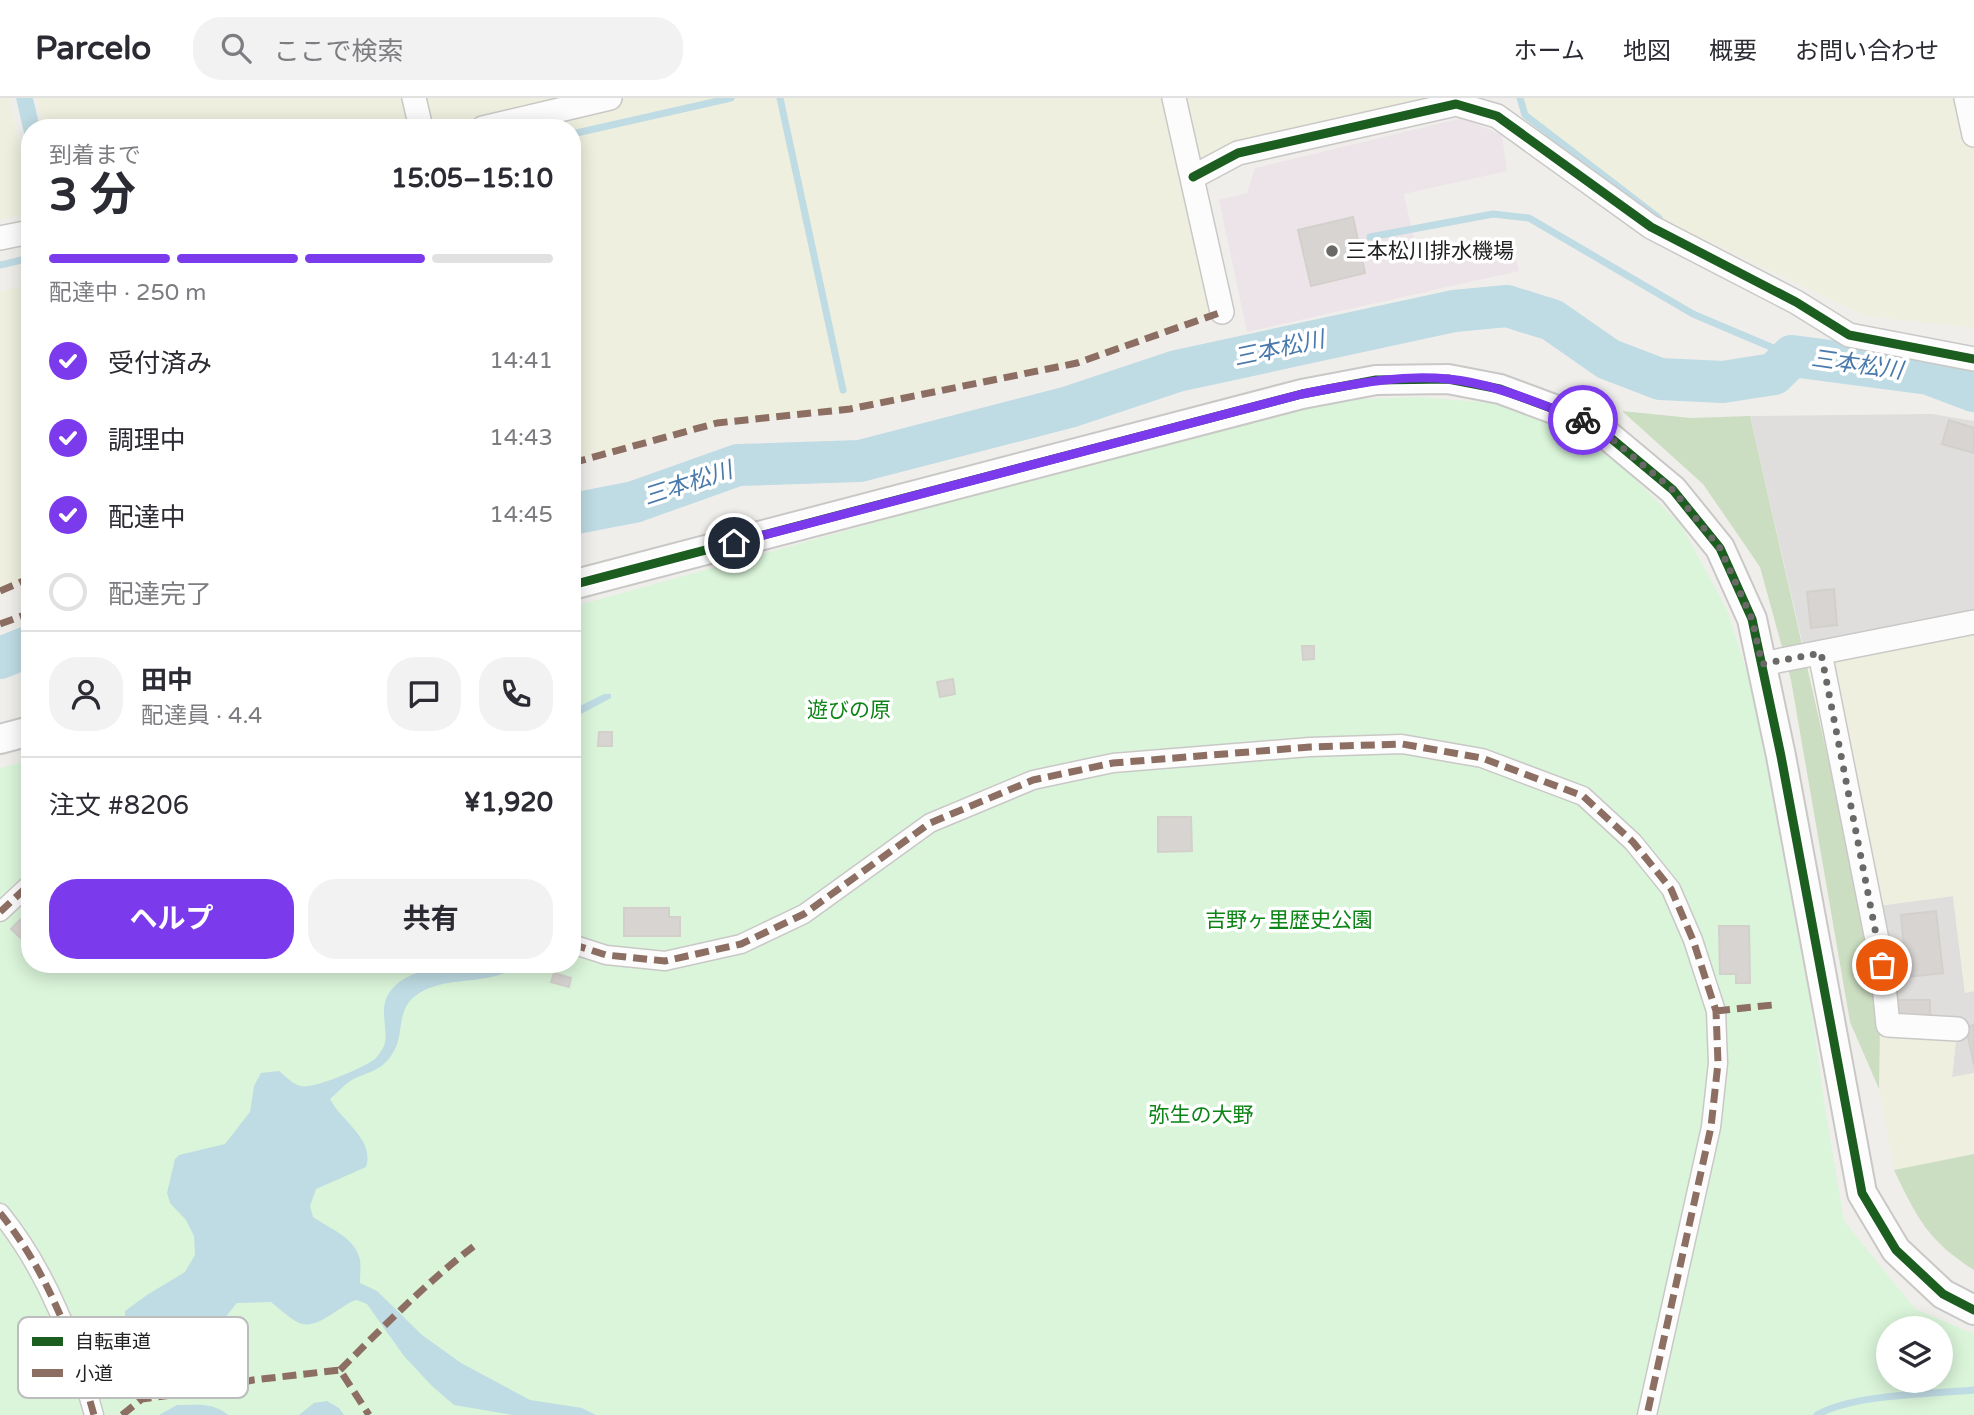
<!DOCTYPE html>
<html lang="ja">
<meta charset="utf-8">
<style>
body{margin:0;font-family:"Varela Round","Noto Sans JP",sans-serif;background:#f2f2f3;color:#2b2b33;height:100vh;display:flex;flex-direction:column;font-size:26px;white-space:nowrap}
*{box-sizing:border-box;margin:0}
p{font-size:23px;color:#7c7c81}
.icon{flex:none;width:38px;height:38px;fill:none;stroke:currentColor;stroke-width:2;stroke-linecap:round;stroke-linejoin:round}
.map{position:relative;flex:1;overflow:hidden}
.sheet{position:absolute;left:21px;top:21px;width:560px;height:854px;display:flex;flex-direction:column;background:#fff;border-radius:28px;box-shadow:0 4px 18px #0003}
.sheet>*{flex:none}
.buttons{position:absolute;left:1876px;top:1218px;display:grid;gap:14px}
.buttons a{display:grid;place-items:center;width:77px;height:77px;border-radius:50%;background:#fff;box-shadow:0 4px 18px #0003;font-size:35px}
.pin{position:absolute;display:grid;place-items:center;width:60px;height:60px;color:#fff;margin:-30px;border:4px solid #fff;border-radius:50%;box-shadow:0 2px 7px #0007}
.courier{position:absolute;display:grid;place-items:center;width:70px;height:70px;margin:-35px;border:5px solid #7c3aed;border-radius:50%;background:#fff;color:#222;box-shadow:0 2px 9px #0007}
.overview em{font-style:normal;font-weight:700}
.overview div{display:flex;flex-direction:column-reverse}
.overview{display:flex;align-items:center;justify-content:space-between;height:119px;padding:0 28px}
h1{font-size:46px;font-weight:700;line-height:52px}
.bar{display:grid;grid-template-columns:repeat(4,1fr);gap:10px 7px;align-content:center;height:84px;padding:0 28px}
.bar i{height:9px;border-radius:5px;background:#e1e1e2}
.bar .selected{background:#7c3aed}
.bar p{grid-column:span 4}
.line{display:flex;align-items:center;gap:18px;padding:0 28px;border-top:2px solid #e1e1e2}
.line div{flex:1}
.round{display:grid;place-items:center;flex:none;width:74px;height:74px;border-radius:28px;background:#f2f2f3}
ol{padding:0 28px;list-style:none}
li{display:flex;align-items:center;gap:21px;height:77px}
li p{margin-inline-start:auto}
li .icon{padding:7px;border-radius:50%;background:#7c3aed;color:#fff;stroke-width:4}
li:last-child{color:#7c7c81}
li i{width:38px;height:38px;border:4px solid #e1e1e2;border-radius:50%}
.button{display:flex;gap:14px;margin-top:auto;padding:14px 28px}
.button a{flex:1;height:80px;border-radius:28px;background:#7c3aed;color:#fff;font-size:28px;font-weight:700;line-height:80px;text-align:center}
.button a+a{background:#f2f2f3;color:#2b2b33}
header{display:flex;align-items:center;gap:42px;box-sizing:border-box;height:98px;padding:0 35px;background:#fff;border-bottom:2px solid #e1e1e2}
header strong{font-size:33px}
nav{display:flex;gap:38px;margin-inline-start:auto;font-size:24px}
.search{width:490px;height:63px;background:#f2f2f3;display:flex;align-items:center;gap:18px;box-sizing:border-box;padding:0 24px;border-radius:28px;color:#7c7c81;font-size:26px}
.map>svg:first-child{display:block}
.residential{fill:#dfdedc}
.industrial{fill:#ede4e9}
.farmland{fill:#efefdf}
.forest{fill:#cbdec1}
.park{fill:#daf5da;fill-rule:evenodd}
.water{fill:#bfdbe3}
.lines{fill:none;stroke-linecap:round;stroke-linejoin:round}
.stream{stroke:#bfdbe3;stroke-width:7}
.river{stroke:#bfdbe3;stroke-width:42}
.building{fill:#d7d4d2;stroke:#d3d0cc;stroke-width:2}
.pedestrian-casing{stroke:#c9c8c7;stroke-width:21}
.minor-casing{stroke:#c9c8c7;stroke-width:26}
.tertiary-casing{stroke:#c9c8c7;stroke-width:32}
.pedestrian{stroke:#fdfcfc;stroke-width:18}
.minor{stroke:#fdfcfc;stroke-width:23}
.tertiary{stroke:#fdfcfc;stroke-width:28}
.quiet{stroke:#8d6e63;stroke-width:7;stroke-dasharray:14 7;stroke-linecap:butt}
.cycleway-casing{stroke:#fff;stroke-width:13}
.cycleway{stroke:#1b5e20;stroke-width:9}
.done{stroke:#6a6968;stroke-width:7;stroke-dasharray:0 12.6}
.route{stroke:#7c3aed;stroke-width:9}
.poi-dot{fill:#6a6968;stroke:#fff;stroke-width:2.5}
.labels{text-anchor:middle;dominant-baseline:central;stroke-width:7;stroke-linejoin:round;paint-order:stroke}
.poi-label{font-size:21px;fill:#222;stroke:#fff;text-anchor:start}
.park-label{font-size:21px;fill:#0c8416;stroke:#fff}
.water-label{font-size:23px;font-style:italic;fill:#4a7aab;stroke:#fff}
.key{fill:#fff;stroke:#bdbdbd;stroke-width:2}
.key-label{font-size:19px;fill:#222}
</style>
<header>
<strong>Parcelo</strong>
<div class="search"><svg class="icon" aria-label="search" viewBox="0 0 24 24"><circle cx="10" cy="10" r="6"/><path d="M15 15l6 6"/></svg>ここで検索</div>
<nav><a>ホーム</a><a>地図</a><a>概要</a><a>お問い合わせ</a></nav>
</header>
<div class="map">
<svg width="1974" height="1317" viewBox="0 0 1974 1317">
<rect width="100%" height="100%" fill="#f0eeeb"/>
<!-- residential -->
<path class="residential" d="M1932 316 1974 323V533L1807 565 1750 318Z
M1953 798 1965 895 1974 893V975L1952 980 1957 932 1880 928 1862 810Z"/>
<!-- industrial -->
<path class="industrial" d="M1462 20 1502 37 1507 73 1404 96 1419 164 1511 145 1519 173 1247 234 1219 102 1247 95 1255 70Z"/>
<!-- farmland -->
<path class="farmland" d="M0 0H9L30 92V115L0 122Z
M37 0H1443L1184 63 1222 214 1077 265 850 311 717 325 572 365V30H44Z
M1517 0H1974V230L1865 218 1659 120 1523 20Z
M30 187V480L0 493V193Z
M1974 533V893L1965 895 1953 798 1862 810 1807 565Z
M1880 928 1957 931 1952 979 1974 975V1056L1894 1072 1879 991Z"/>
<!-- forest -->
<path class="forest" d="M1622 313 1691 320 1750 318 1862 810 1880 928 1879 991 1850 924 1791 582 1760 469 1703 386Z
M1974 1056V1172C1928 1143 1917 1120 1894 1072Z"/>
<!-- park -->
<path class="park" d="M1418 299 1493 305 1558 327 1621 367 1681 427 1727 512 1751 587 1809 895 1825 1010 1844 1123 1915 1211 1974 1236V1317H0V670L30 662V866H572V509L1064 372 1334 302ZM1888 1230H1941V1283H1888Z"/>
<!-- water -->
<path class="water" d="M16 0H33L40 30H30V61Z
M604 596H611V600L572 621V612Z
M520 866C491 890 448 876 418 896 395 911 405 934 394 953 382 975 367 973 350 983 343 988 336 996 330 1001 341 1023 375 1041 366 1069L316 1091 310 1108 313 1119C330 1131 355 1139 360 1162 361 1169 360 1178 360 1185L377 1193 422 1237 461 1265 530 1302 582 1310 596 1317H513L454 1307 432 1288 404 1258 367 1206 357 1202C350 1203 345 1208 338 1212 304 1235 301 1229 271 1204L237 1205C226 1217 214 1238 199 1245 180 1255 139 1247 128 1229 125 1224 125 1219 125 1213L147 1197 185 1174 195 1157 194 1138 186 1122 170 1105 167 1095 175 1061 179 1057 225 1046 250 1014 254 988 261 975 279 973C285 978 294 987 301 988 312 992 365 969 375 961 378 958 382 952 384 948 390 931 376 909 392 891 416 862 485 866 520 866Z
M327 1303 339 1310 344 1317H299L314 1305Z
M177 1307C194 1307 214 1304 228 1317H159Z"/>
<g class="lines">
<!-- stream -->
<path class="stream" d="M780 0 843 292
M1520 0 1525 17 1659 120
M572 36 731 0
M1370 139 1493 116 1529 120 1693 216 1792 258
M0 167 30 160
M1817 1317C1853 1296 1931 1296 1974 1292"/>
<!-- river -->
<path class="river" d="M572 416 634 404 738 367 860 363 1069 309 1177 273 1454 213 1507 208 1552 222 1608 261 1660 281 1723 284 1774 276 1792 258 1929 276 1974 293
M0 560 30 548"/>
</g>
<!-- building -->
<path class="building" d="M1353 119 1365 175 1311 188 1298 132Z
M1949 322 1974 330V355L1942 346Z
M1834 491 1837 527 1811 530 1807 494Z
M1302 548H1314V561L1303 562Z
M953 581 955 596 940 599 937 584Z
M599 634H612V648H598Z
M1158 719H1191L1192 753 1158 754Z
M624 810H669V819H680V838H624Z
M30 812V849L11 831Z
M1936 813 1943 875 1907 879 1901 817Z
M1719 828H1749L1750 885H1736V876H1720Z
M554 875 571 880 569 889 551 884Z
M1896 902H1930V921L1896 922Z
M1974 927V967L1966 929Z"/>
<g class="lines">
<defs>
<path id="pedestrian" d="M0 814 30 786
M572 846 606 857 665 863 741 846 804 816 930 725 1033 682 1113 665 1310 649 1402 646 1482 660 1583 698 1633 744 1671 791 1693 842 1716 913 1718 965 1711 1029 1647 1317
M0 1115C48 1174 74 1245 94 1317"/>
<path id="minor" d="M414 0 421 30
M1174 0 1222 214
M1966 0 1974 37
M483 30 610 0
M1193 79 1238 55 1456 6 1497 18 1651 129 1796 204 1849 237 1974 261
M0 140 30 134
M1820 555 1882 867 1888 927 1957 931
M1762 566 1974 524"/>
<path id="tertiary" d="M572 487 1302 296 1376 282 1448 281 1500 291 1594 326 1673 392 1720 450 1752 521 1781 658 1862 1095 1896 1152 1943 1196 1974 1212
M0 641 30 633"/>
</defs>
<!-- pedestrian casing -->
<use href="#pedestrian" class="pedestrian-casing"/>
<!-- minor casing -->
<use href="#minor" class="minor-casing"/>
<!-- tertiary casing -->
<use href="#tertiary" class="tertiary-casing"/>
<!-- pedestrian -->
<use href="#pedestrian" class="pedestrian"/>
<!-- minor -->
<use href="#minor" class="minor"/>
<!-- tertiary -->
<use href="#tertiary" class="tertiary"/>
<!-- quiet -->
<path class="quiet" d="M572 365 717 325 850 311 1077 265 1222 214
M0 493 30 480
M0 526 30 515
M0 814 30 786
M572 846 606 857 665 863 741 846 804 816 930 725 1033 682 1113 665 1310 649 1402 646 1482 660 1583 698 1633 744 1671 791 1693 842 1716 913 1718 965 1711 1029 1647 1317
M1716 913 1773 907
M0 1115C48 1174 74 1245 94 1317
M340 1272C383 1229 426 1185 474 1148
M122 1317 142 1301 203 1293 253 1282 340 1272 369 1317"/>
<defs>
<path id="cycleway" d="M1193 79 1238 55 1456 6 1497 18 1651 129 1796 204 1849 237 1974 261
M572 487 1302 296 1376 282 1448 281 1500 291 1594 326 1673 392 1720 450 1752 521 1781 658 1862 1095 1896 1152 1943 1196 1974 1212"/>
</defs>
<!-- cycleway casing -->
<use href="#cycleway" class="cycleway-casing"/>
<!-- cycleway -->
<use href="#cycleway" class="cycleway"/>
</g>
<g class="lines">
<!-- done -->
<path class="done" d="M1583 322 1594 326 1673 392 1720 450 1752 521 1762 566 1821 555 1882 867"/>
<!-- route -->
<path class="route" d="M734 445 1302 296C1350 287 1398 276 1448 281 1494 285 1539 306 1583 322"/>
</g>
<!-- markers -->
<circle class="poi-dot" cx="1332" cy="153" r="7"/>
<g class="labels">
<!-- poi labels -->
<g class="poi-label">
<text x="1346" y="153">三本松川排水機場</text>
</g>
<!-- park labels -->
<g class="park-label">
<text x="849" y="612">遊びの原</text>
<text x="1289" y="822">吉野ヶ里歴史公園</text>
<text x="1201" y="1017">弥生の大野</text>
</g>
<!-- water labels -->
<g class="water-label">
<text transform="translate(1279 251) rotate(-12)">三本松川</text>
<text transform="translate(1857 267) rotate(8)">三本松川</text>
<text transform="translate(688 386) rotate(-18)">三本松川</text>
</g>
</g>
<!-- legend -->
<rect x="18" y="1219" width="230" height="81" rx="10" class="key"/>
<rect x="32" y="1239" width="31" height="9" fill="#1b5e20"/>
<rect x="32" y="1271" width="31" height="8" fill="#8d6e63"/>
<g class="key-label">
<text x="75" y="1250">自転車道</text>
<text x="75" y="1282">小道</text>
</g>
</svg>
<div class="buttons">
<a><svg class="icon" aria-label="layers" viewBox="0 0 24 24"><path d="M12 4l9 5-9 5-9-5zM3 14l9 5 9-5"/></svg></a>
</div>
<div class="pin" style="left:1882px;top:867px;background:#ea580c"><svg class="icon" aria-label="bag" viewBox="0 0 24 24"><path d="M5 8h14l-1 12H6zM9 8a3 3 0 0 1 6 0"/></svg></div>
<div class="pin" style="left:734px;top:445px;background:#1f2937"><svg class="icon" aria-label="home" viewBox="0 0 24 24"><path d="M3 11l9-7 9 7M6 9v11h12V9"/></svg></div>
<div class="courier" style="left:1583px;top:322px"><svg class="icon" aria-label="bike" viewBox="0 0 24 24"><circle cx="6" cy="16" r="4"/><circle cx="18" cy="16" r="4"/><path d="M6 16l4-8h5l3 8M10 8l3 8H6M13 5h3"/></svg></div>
<section class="sheet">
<div class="overview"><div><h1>3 分</h1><p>到着まで</p></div><em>15:05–15:10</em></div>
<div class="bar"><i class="selected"></i><i class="selected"></i><i class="selected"></i><i></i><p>配達中 · 250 m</p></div>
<ol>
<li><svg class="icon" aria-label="check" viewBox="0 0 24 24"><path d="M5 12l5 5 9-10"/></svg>受付済み<p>14:41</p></li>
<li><svg class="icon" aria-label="check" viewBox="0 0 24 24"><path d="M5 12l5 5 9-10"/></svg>調理中<p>14:43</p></li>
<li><svg class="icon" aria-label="check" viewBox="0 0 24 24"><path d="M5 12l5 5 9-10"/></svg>配達中<p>14:45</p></li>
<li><i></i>配達完了</li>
</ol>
<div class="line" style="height:126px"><a class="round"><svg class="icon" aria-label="person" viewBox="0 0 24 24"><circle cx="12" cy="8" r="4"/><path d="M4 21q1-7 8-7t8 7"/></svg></a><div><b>田中</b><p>配達員 · 4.4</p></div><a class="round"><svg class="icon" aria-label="chat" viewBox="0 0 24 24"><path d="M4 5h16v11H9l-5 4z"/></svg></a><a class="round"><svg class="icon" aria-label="phone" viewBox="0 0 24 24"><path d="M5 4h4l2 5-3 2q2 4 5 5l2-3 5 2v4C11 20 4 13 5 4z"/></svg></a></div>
<div class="line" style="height:91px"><div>注文 #8206</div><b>¥1,920</b></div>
<div class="button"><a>ヘルプ</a><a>共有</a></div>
</section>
</div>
